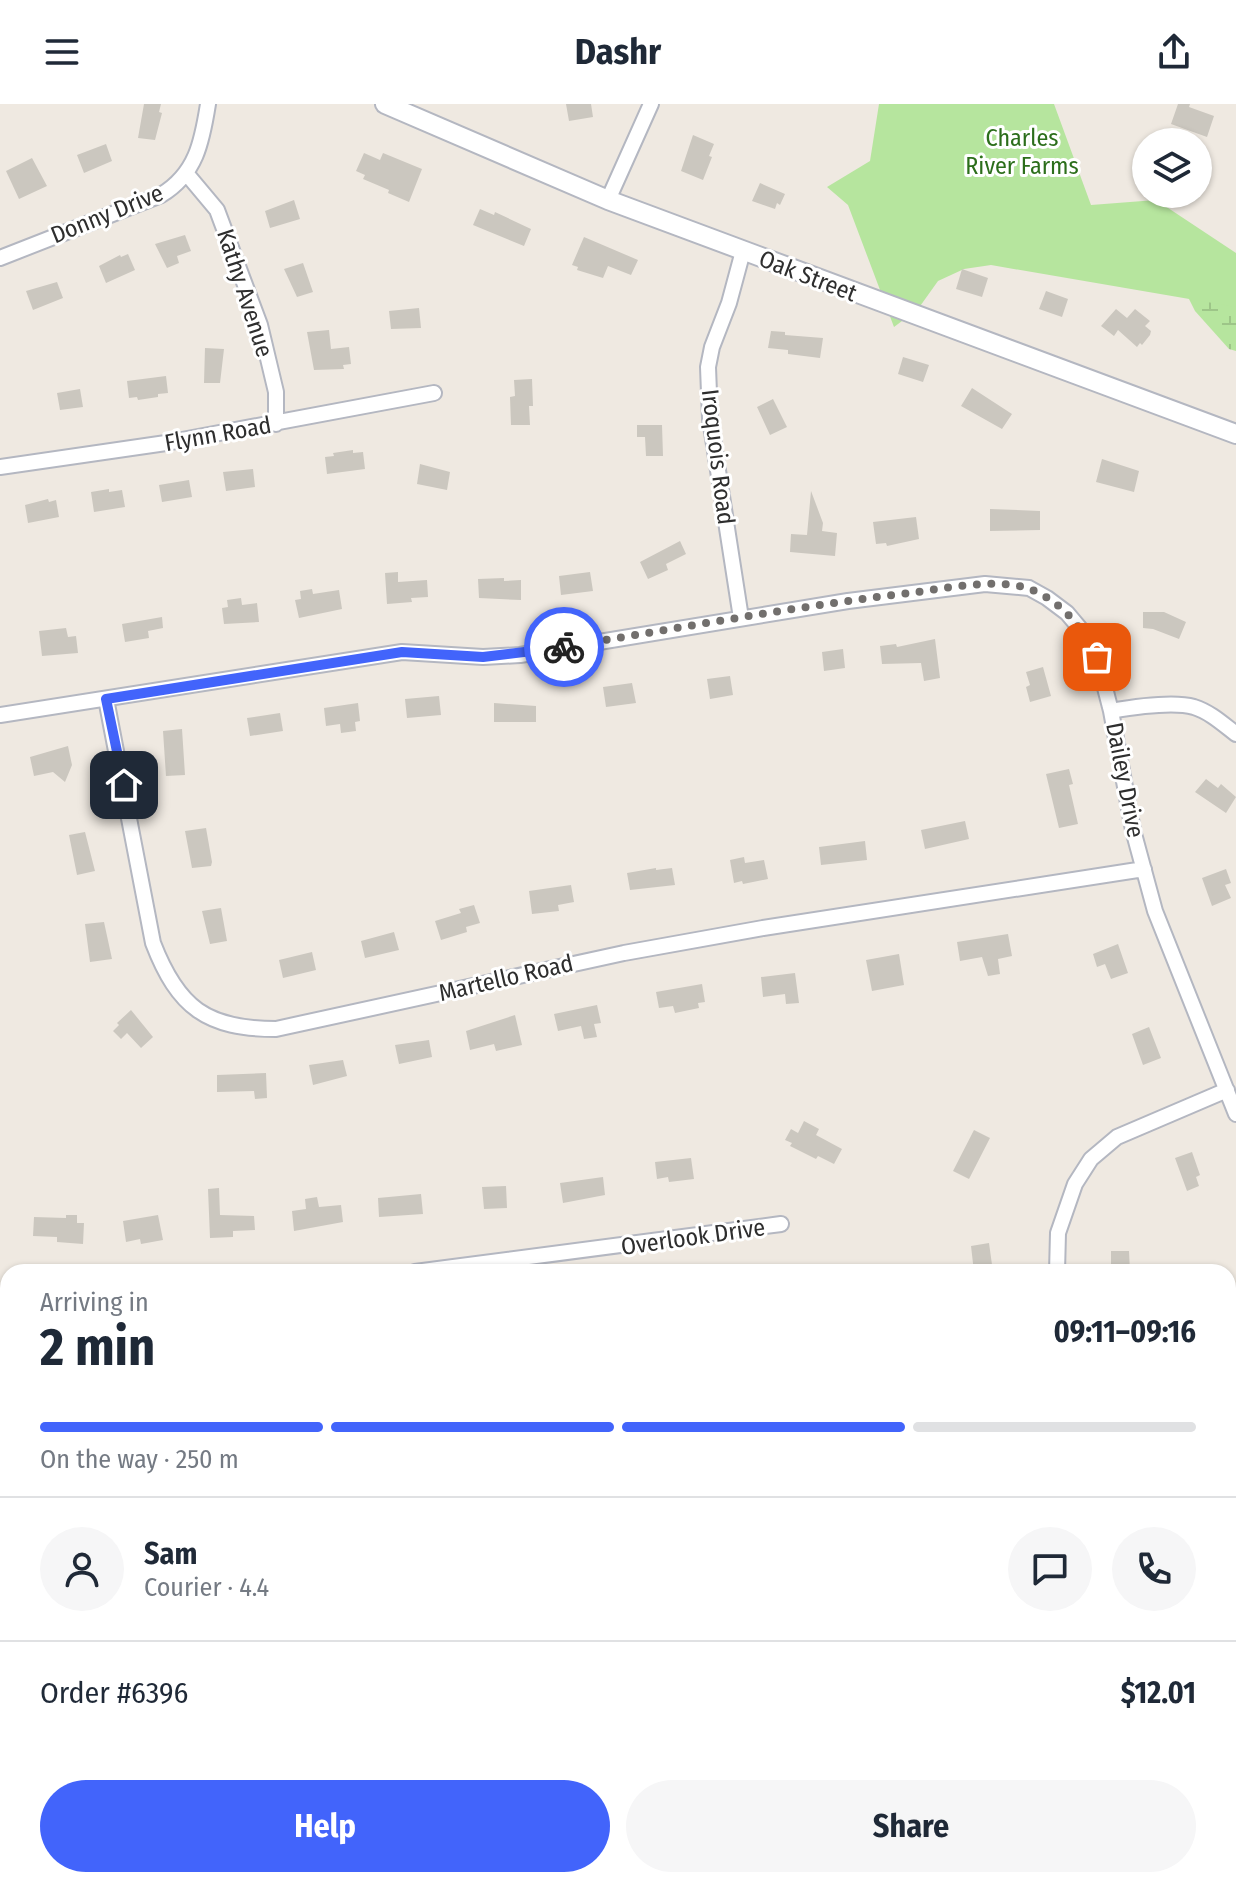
<!DOCTYPE html>
<meta charset="utf-8">
<style>
body{margin:0;font-family:"Fira Sans Condensed",sans-serif;background:#f6f6f7;color:#1f2937;height:100vh;display:flex;flex-direction:column;font-size:30px;white-space:nowrap}
*{box-sizing:border-box;margin:0}
p{font-size:26px;color:#747a83}
.icon{flex:none;width:44px;height:44px;fill:none;stroke:currentColor;stroke-width:2;stroke-linecap:round;stroke-linejoin:round}
.map{position:relative;flex:1;overflow:hidden}
.side{position:absolute;left:0px;top:1160px;width:1236px;height:624px;display:flex;flex-direction:column;background:#fff;border-radius:24px 24px 0 0;box-shadow:0 2px 6px #0004}
.side>*{flex:none}
.tools{position:absolute;left:1132px;top:24px;display:grid;gap:16px}
.tools a{display:grid;place-items:center;width:80px;height:80px;border-radius:50%;background:#fff;box-shadow:0 2px 6px #0004;font-size:40px}
.pin{position:absolute;display:grid;place-items:center;width:68px;height:68px;color:#fff;margin:-34px;border-radius:16px;box-shadow:0 4px 12px #0006}
.courier{position:absolute;display:grid;place-items:center;width:80px;height:80px;margin:-40px;border:6px solid #4264fb;border-radius:50%;background:#fff;color:#222;box-shadow:0 2px 10px #0007}
.head em{font-style:normal;font-weight:700}
.head div{display:flex;flex-direction:column-reverse}
.head{display:flex;align-items:center;justify-content:space-between;height:136px;padding:0 40px}
h1{font-size:52px;font-weight:700;line-height:60px}
.bar{display:grid;grid-template-columns:repeat(4,1fr);gap:12px 8px;align-content:center;height:96px;padding:0 40px}
.bar i{height:10px;border-radius:6px;background:#e0e1e3}
.bar .current{background:#4264fb}
.bar p{grid-column:span 4}
.line{display:flex;align-items:center;gap:20px;padding:0 40px;border-top:2px solid #e0e1e3}
.line div{flex:1}
.round{display:grid;place-items:center;flex:none;width:84px;height:84px;border-radius:42px;background:#f6f6f7}
.action{display:flex;gap:16px;margin-top:auto;padding:16px 40px}
.action a{flex:1;height:92px;border-radius:48px;background:#4264fb;color:#fff;font-size:32px;font-weight:700;line-height:92px;text-align:center}
.action a+a{background:#f6f6f7;color:#1f2937}
header{display:flex;justify-content:space-between;align-items:center;height:104px;padding:0 40px;background:#fff;font-size:36px;font-weight:700}
.map>svg:first-child{display:block}
.education{fill:#f0e6d1}
.wetland{fill:url(#wetland-marsh)}
.park{fill:#b6e59e}
.pitch{fill:#c9ec9a}
.building{fill:#cbc7bf}
.lines{fill:none;stroke-linecap:round;stroke-linejoin:round}
.service-casing{stroke:#b4b7c1;stroke-width:11}
.minor-casing{stroke:#b4b7c1;stroke-width:18}
.secondary-casing{stroke:#b4b7c1;stroke-width:22}
.path{stroke:#c9c9c9;stroke-width:3;stroke-dasharray:6 4;stroke-linecap:butt}
.service{stroke:#fff;stroke-width:7}
.minor{stroke:#fff;stroke-width:14}
.secondary{stroke:#fff;stroke-width:18}
.done{stroke:#726f6d;stroke-width:8;stroke-dasharray:0 14.4}
.route{stroke:#4264fb;stroke-width:10}
.labels{text-anchor:middle;dominant-baseline:central;stroke-width:6;stroke-linejoin:round;paint-order:stroke}
.park-label{font-size:24px;fill:#2c6e1b;stroke:#fff}
.street-label{font-size:24px;fill:#2e2e2e;stroke:#fff}
</style>
<header><svg class="icon" aria-label="menu" viewBox="0 0 24 24"><path d="M4 6h16M4 12h16M4 18h16"/></svg>Dashr<svg class="icon" aria-label="share" viewBox="0 0 24 24"><path d="M12 15V3M7 8l5-5 5 5M5 13v7h14v-7"/></svg></header>
<div class="map">
<svg width="1236" height="1784" viewBox="0 0 1236 1784">
<defs>
<pattern id="wetland-marsh" width="20" height="14" patternUnits="userSpaceOnUse" patternTransform="scale(2)"><rect width="20" height="14" fill="#b6e59e"/><path d="M1 5h8M5 5V1M11 12h8M15 12V8" fill="none" stroke="#9dc588"/></pattern>
</defs>
<rect width="100%" height="100%" fill="#efe9e1"/>
<!-- education -->
<path class="education" d="M1228 1752H1236V1784H497L495 1776H1228Z"/>
<!-- wetland -->
<path class="wetland" d="M1236 152V247L1229 245 1195 207 1183 183Z"/>
<!-- park -->
<path class="park" d="M879 0H1054L1091 101 1156 96 1236 149V203L991 161 964 165 938 177 918 205 894 223 848 101 827 83 870 57Z"/>
<!-- pitch -->
<path class="pitch" d="M576 1776H760L762 1784H577Z"/>
<!-- building -->
<path class="building" d="M144 0H161L159 8 162 9 155 36 138 34Z
M566 0H591L593 13 569 17Z
M1178 0H1190L1189 3 1214 12 1207 33 1171 20Z
M693 31 714 40 709 52 712 53 703 76 681 67Z
M106 40 112 57 84 69 77 51Z
M364 49 380 56 383 49 422 65 409 98 388 89 389 86 363 75 365 71 356 67Z
M32 54 47 82 19 95 6 67Z
M760 79 785 90 780 101 777 99 775 105 752 97Z
M294 96 300 115 270 124 265 107Z
M480 105 494 111 495 108 531 125 524 142 473 121Z
M185 131 191 147 177 152 179 159 167 164 155 140Z
M584 133 638 156 631 171 608 162 603 174 577 166 578 163 572 161Z
M128 150 135 166 106 179 99 162 120 151 121 153Z
M303 159 313 188 297 193 284 165Z
M962 165 988 174 982 193 956 185Z
M57 178 63 194 33 206 26 187Z
M1046 187 1068 195 1062 213 1039 205Z
M419 204 421 224 391 225 389 207Z
M1116 205 1127 214 1135 205 1150 217 1145 222 1151 227 1150 231 1142 241 1140 239 1137 243 1118 226 1114 232 1101 222Z
M329 226 331 245 349 243 351 260 343 261 344 265 314 266 307 228Z
M771 227 785 228V231L823 234 820 254 788 250V246L768 244Z
M205 244 224 245 220 279H204Z
M903 253 929 261 923 278 898 270Z
M166 272 168 289 158 290V293L138 296 137 293 129 294 127 277Z
M532 275 533 302H529L530 321H511L510 293 515 292 514 276Z
M972 284 1012 310 1002 325 961 302Z
M80 285 83 303 60 306 57 289Z
M773 295 787 323 770 331 757 303Z
M637 321H662L663 352H646L645 333H637Z
M353 346V349L363 348 365 365 327 370 325 353 334 352 333 349Z
M1102 355 1139 367 1134 388 1096 378Z
M420 360 450 368 447 386 417 380Z
M253 365 255 383 226 387 223 368Z
M189 376 192 393 162 398 159 381Z
M109 385V388L122 386 125 403 94 408 91 388Z
M811 387 823 419 822 427 837 429 835 452 790 448 791 430 807 431Z
M48 395 49 398 56 396 59 413 28 419 25 401Z
M990 405 1040 407V426L990 427Z
M916 413 919 435 887 442 886 439 876 440 873 418Z
M680 437 686 450 666 460 668 466 648 475 640 458Z
M398 468V478L427 476 428 493 411 494 412 498 387 500 385 469Z
M590 468 593 487 561 491 559 472Z
M504 474V477L521 476V496L479 494 478 475Z
M312 485 313 490 339 486 342 505 299 514 295 496 301 495 300 487Z
M241 494 242 501 257 499 259 518 224 520 222 504 228 503 227 496Z
M1143 508H1164L1186 518 1179 535 1153 525 1143 524Z
M162 513 163 524 148 527 149 534 125 538 122 520Z
M66 524 68 533 76 532 78 549 42 552 39 527Z
M935 535 940 574 924 577 921 559 882 560 880 542 896 540 897 543Z
M843 545 845 564 824 567 822 548Z
M1043 563 1051 592 1030 598 1026 583 1030 581 1026 568Z
M730 572 733 591 710 595 707 575Z
M632 579 636 599 606 603 603 583Z
M439 592 441 611 407 614 405 595Z
M358 599 360 617 355 618 356 627 341 629 340 620 326 622 324 604Z
M494 599 536 602V618H494Z
M280 609 283 627 250 632 247 614Z
M182 625 185 671 166 672 163 627Z
M68 642 72 661 65 678 53 668 34 672 30 653Z
M1069 665 1073 680 1069 681 1078 720 1059 724 1046 670Z
M1206 675 1218 684 1221 680 1236 693 1226 709 1195 688Z
M965 717 969 735 925 745 921 726Z
M206 724 212 758 211 762 192 764 185 727Z
M85 728 95 767 77 771 69 731Z
M865 737 867 756 821 761 819 743Z
M744 753 745 759 764 756 768 775 743 780 742 777 734 779 730 756Z
M656 764V766L672 764 675 781 630 786 627 769Z
M1226 765 1231 779 1225 781 1231 794 1212 802 1202 774Z
M571 781 574 798 558 801 559 807 532 810 529 787Z
M474 801 480 819 466 823 467 828 441 836 435 817 461 809 459 805Z
M221 804 227 837 210 840 202 807Z
M104 818 112 855 90 858 85 820Z
M394 828 399 846 365 854 361 837Z
M1008 830 1012 852 998 855 1000 870 988 872 982 853 960 857 957 838Z
M1118 840 1128 869 1111 875 1105 860 1097 863 1093 850Z
M312 848 316 866 283 874 279 856Z
M899 850 904 881 872 887 866 856Z
M795 869 799 899 786 900 785 890 763 893 761 873Z
M702 880 705 898 698 899 699 904 675 909 673 902 659 904 656 888Z
M597 901 601 919 594 920 597 933 584 935 581 922 558 927 554 910Z
M131 906 153 933 141 944 127 929 121 935 113 927 119 921 117 919Z
M515 911 522 941 496 947 494 940 470 946 466 927Z
M1149 923 1161 954 1143 961 1132 930Z
M429 936 432 953 399 960 395 941Z
M343 956 347 972 313 981 309 961Z
M266 969 267 994 255 995 254 987 217 988V971Z
M804 1017 819 1025 816 1031 842 1045 834 1060 818 1052 816 1055 790 1042 792 1039 785 1036 791 1025 798 1029Z
M974 1026 990 1034 969 1075 953 1067Z
M1192 1048 1200 1071 1196 1073 1199 1082 1187 1087 1175 1054Z
M691 1054 694 1075 669 1078 668 1073 657 1075 655 1058Z
M603 1073 605 1091 563 1099 560 1079Z
M506 1082 507 1104 484 1105 482 1083Z
M219 1084 220 1111 254 1112 255 1126 233 1127V1133L210 1134 208 1085Z
M421 1090 423 1110 379 1113 378 1094Z
M317 1093 319 1103 341 1101 343 1118 294 1127 292 1107 306 1105 305 1095Z
M66 1111H77V1119H84L83 1140 57 1138V1133L33 1132 34 1113 66 1114Z
M158 1111 163 1136 141 1140 140 1135 126 1138 123 1117Z
M989 1139 993 1168H974L971 1142Z
M1111 1147H1129L1130 1168H1111Z"/>
<g class="lines">
<defs>
<path id="service" d="M0 1540 8 1539
M529 1776 531 1784
M813 1776 815 1784
M973 1776 986 1784"/>
<path id="minor" d="M186 69 217 106 260 221 276 288V320
M608 96 651 0
M0 154 161 91C196 70 202 38 208 0
M0 363 166 339 434 289
M741 514 710 315 708 263 712 243 729 199 743 147
M106 595 153 839C178 904 207 925 276 925L624 849 763 824 1144 765
M1111 607C1134 603 1172 597 1194 603 1210 608 1223 620 1236 630
M0 611 402 548 483 553 520 551 848 497 985 480 1029 484 1047 494 1067 509 1088 534 1097 553 1111 607 1133 726 1155 807 1236 1010
M415 1168 781 1120
M1057 1168 1058 1129 1075 1080 1091 1055 1117 1033 1227 986
M0 1198H8
M1228 1647 1236 1644
M0 1762 8 1761
M184 1776 185 1784
M483 1776 485 1784"/>
<path id="secondary" d="M385 0 608 96 1236 330"/>
</defs>
<!-- service casing -->
<use href="#service" class="service-casing"/>
<!-- minor casing -->
<use href="#minor" class="minor-casing"/>
<!-- secondary casing -->
<use href="#secondary" class="secondary-casing"/>
<!-- path -->
<path class="path" d="M764 1776 767 1784"/>
<!-- service -->
<use href="#service" class="service"/>
<!-- minor -->
<use href="#minor" class="minor"/>
<!-- secondary -->
<use href="#secondary" class="secondary"/>
</g>
<g class="lines">
<!-- done -->
<path class="done" d="M564 543C679 524 793 503 909 489 943 485 998 473 1030 485 1061 497 1083 524 1097 553"/>
<!-- route -->
<path class="route" d="M124 681 106 595 402 548 483 553 564 543"/>
</g>
<g class="labels">
<!-- park labels -->
<g class="park-label">
<text x="1022" y="34">Charles<tspan x="1022" dy="28">River Farms</tspan></text>
</g>
<!-- street labels -->
<g class="street-label">
<text transform="translate(107 110) rotate(-22)">Donny Drive</text>
<text transform="translate(808 172) rotate(21)">Oak Street</text>
<text transform="translate(245 189) rotate(72)">Kathy Avenue</text>
<text transform="translate(218 330) rotate(-10)">Flynn Road</text>
<text transform="translate(718 353) rotate(83)">Iroquois Road</text>
<text transform="translate(1125 676) rotate(79)">Dailey Drive</text>
<text transform="translate(506 874) rotate(-13)">Martello Road</text>
<text transform="translate(693 1133) rotate(-8)">Overlook Drive</text>
</g>
</g>
</svg>
<div class="tools">
<a><svg class="icon" aria-label="layers" viewBox="0 0 24 24"><path d="M12 4l9 5-9 5-9-5zM3 14l9 5 9-5"/></svg></a>
</div>
<div class="pin" style="left:1097px;top:553px;background:#ea580c"><svg class="icon" aria-label="bag" viewBox="0 0 24 24"><path d="M5 8h14l-1 12H6zM9 8a3 3 0 0 1 6 0"/></svg></div>
<div class="pin" style="left:124px;top:681px;background:#1f2937"><svg class="icon" aria-label="home" viewBox="0 0 24 24"><path d="M3 11l9-7 9 7M6 9v11h12V9"/></svg></div>
<div class="courier" style="left:564px;top:543px"><svg class="icon" aria-label="bike" viewBox="0 0 24 24"><circle cx="6" cy="16" r="4"/><circle cx="18" cy="16" r="4"/><path d="M6 16l4-8h5l3 8M10 8l3 8H6M13 5h3"/></svg></div>
<section class="side">
<div class="head"><div><h1>2 min</h1><p>Arriving in</p></div><em>09:11–09:16</em></div>
<div class="bar"><i class="current"></i><i class="current"></i><i class="current"></i><i></i><p>On the way · 250 m</p></div>
<div class="line" style="height:144px"><a class="round"><svg class="icon" aria-label="person" viewBox="0 0 24 24"><circle cx="12" cy="8" r="4"/><path d="M4 21q1-7 8-7t8 7"/></svg></a><div><b>Sam</b><p>Courier · 4.4</p></div><a class="round"><svg class="icon" aria-label="chat" viewBox="0 0 24 24"><path d="M4 5h16v11H9l-5 4z"/></svg></a><a class="round"><svg class="icon" aria-label="phone" viewBox="0 0 24 24"><path d="M5 4h4l2 5-3 2q2 4 5 5l2-3 5 2v4C11 20 4 13 5 4z"/></svg></a></div>
<div class="line" style="height:104px"><div>Order #6396</div><b>$12.01</b></div>
<div class="action"><a>Help</a><a>Share</a></div>
</section>
</div>
